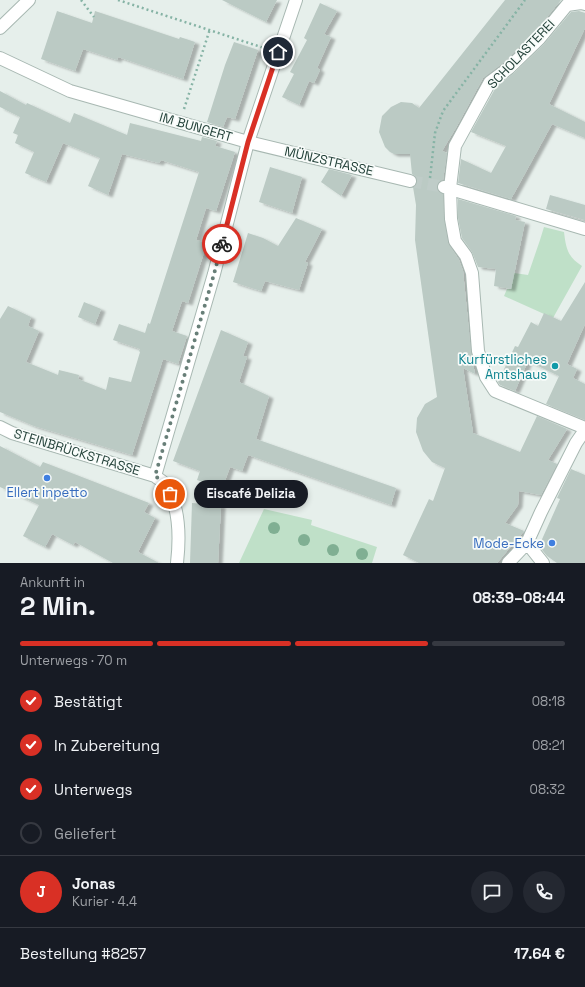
<!DOCTYPE html>
<html lang="de">
<meta charset="utf-8">
<style>
body{margin:0;font-family:"Space Grotesk",sans-serif;background:#242831;color:#f1f3f6;height:100vh;display:flex;flex-direction:column;font-size:15px;white-space:nowrap}
*{box-sizing:border-box;margin:0}
p{font-size:13px;color:#9ea1a6}
.icon{flex:none;width:22px;height:22px;fill:none;stroke:currentColor;stroke-width:2;stroke-linecap:round;stroke-linejoin:round}
.map{position:relative;height:563px;overflow:hidden}
.sheet{display:flex;flex-direction:column;background:#171b24;flex:1}
.sheet>*{flex:none}
.pin{position:absolute;display:grid;place-items:center;width:34px;height:34px;color:#fff;margin:-17px;border:2px solid #fff;border-radius:50%;box-shadow:0 1px 4px #0007}
.courier{position:absolute;display:grid;place-items:center;width:40px;height:40px;margin:-20px;border:3px solid #d93025;border-radius:50%;background:#fff;color:#222;box-shadow:0 1px 5px #0007}
.bubble{position:absolute;height:28px;border-radius:14px;background:#171b24;box-shadow:0 2px 6px #0003;font-size:13px;font-weight:800;line-height:28px;text-align:center}
.summary em{font-style:normal;font-weight:800}
.summary div{display:flex;flex-direction:column-reverse}
.summary{display:flex;align-items:center;justify-content:space-between;height:68px;padding:0 20px}
h1{font-size:26px;font-weight:800;line-height:30px}
.bar{display:grid;grid-template-columns:repeat(4,1fr);gap:6px 4px;align-content:center;height:48px;padding:0 20px}
.bar i{height:5px;border-radius:3px;background:#363941}
.bar .active{background:#d93025}
.bar p{grid-column:span 4}
.line{display:flex;align-items:center;gap:10px;padding:0 20px;border-top:1px solid #363941}
.line div{flex:1}
.round{display:grid;place-items:center;flex:none;width:42px;height:42px;border-radius:21px;background:#242831}
ol{padding:0 20px;list-style:none}
li{display:flex;align-items:center;gap:12px;height:44px}
li p{margin-inline-start:auto}
li .icon{padding:4px;border-radius:50%;background:#d93025;color:#fff;stroke-width:4}
li:last-child{color:#9ea1a6}
li i{width:22px;height:22px;border:2px solid #363941;border-radius:50%}
.map>svg:first-child{display:block}
.green{fill:#bfe0c8}
.building{fill:#bbcac4;filter:url(#shadow)}
.lines{fill:none;stroke-linecap:round;stroke-linejoin:round}
.minor-tunnel{stroke:#bfccc8;stroke-width:12;stroke-dasharray:12 6;stroke-linecap:butt}
.minor-casing{stroke:#a8b8b2;stroke-width:14}
.path{stroke:#86b3a5;stroke-width:2.5;stroke-dasharray:2 3;stroke-linecap:butt}
.minor{stroke:#fff;stroke-width:12}
.tree{fill:#80af93}
.done{stroke:#687f78;stroke-width:4;stroke-dasharray:0 7.2}
.route{stroke:#d93025;stroke-width:5}
.culture-dot{fill:#0f9aa8;stroke:#f7fbf9;stroke-width:1.5}
.shop-dot{fill:#3f7fe0;stroke:#f7fbf9;stroke-width:1.5}
.labels{text-anchor:middle;dominant-baseline:central;stroke-width:3.5;stroke-linejoin:round;paint-order:stroke}
.street-label{font-size:13px;fill:#24423a;stroke:#f7fbf9}
.culture-label{font-size:13px;fill:#0d838f;stroke:#f7fbf9;text-anchor:end}
.shop-label{font-size:13px;fill:#366cbe;stroke:#f7fbf9}
</style>
<div class="map">
<svg width="585" height="563" viewBox="0 0 585 563">
<defs>
<filter id="shadow"><feDropShadow dx="4.5" dy="2.5" stdDeviation="1" flood-color="#0004"/></filter>
</defs>
<rect width="100%" height="100%" fill="#e6efeb"/>
<!-- green -->
<path class="green" d="M544 227 564 232C566 249 568 257 582 266L553 318 504 296 507 289H511L514 273 528 275 540 240Z
M264 509 312 520 311 525 377 547 372 563H239Z"/>
<!-- building -->
<path class="building" d="M222 0H277L266 22Z
M505 0H561L533 34 504 62 483 78 457 126 442 151 447 153 443 180 439 182 437 188 439 192 443 194 444 219 448 243 459 260 463 271 471 352 475 374 463 368 473 433 520 452 537 416 567 429 548 460 557 464 541 495 519 491 518 505 505 523 524 531 497 563H419L403 555 429 499 433 501 445 468 432 462 423 451 416 432 417 418 425 404 437 397 415 240 416 205 413 187 417 183V179L415 176 412 174 410 154H394L390 152 385 147 379 132 382 116 391 107 401 102 412 103 419 108Z
M320 3 337 11 324 34 331 37 317 68 320 70 314 83 309 81 299 105 282 97 294 74 290 72 307 40 304 38Z
M57 11 92 23 95 11 179 39 180 37 195 42 183 79 118 57 117 60 83 49 75 71 41 59Z
M579 11 585 13V28L549 104 585 122V138L552 124 511 199 458 183 461 159 491 173 506 146 471 132 496 87 514 73 544 44 571 12Z
M234 42 258 50 235 119 227 117 223 127 207 122 225 65Z
M0 91 26 105 27 103 70 123 74 113 127 135 130 123 201 141 202 137 217 141 215 146 235 152 216 211 206 208 196 240 207 243 188 303 182 301 172 331 187 336 178 364 163 359 132 455 34 426 0 412V319L8 306 31 317 28 326 39 331 26 362 58 375 59 370 79 375 78 379 106 390 109 377 131 382 140 352 139 351 140 349 113 340 119 324 145 333 148 323 150 324 199 172 161 160 159 163 122 154 108 195 88 186 100 158 63 143 46 182 25 173 34 152 15 143 18 135 13 133 20 117 0 107Z
M270 167 302 177 292 213 259 202Z
M329 169 352 175 341 196 321 182Z
M550 195 585 205V220L546 209Z
M458 199 516 216 515 220 525 222 511 289 494 286 496 269 478 267 472 252 462 238 458 218Z
M296 218 322 229 305 262 308 263 299 290 265 281 261 291 233 282 248 233 263 238 278 246Z
M585 282V324L567 364 577 369 573 378 585 384V420L546 404 559 376 528 361 515 391 500 385 498 382 515 346 518 347 531 322 538 326 544 313 561 321Z
M84 302 101 309 95 324 78 317Z
M221 330 248 342 243 356 247 357 239 382 269 396 256 439 396 488 391 505 248 455 242 471 230 467 222 489 197 480 200 471 173 461Z
M0 446 40 467 43 462 149 503 144 512 155 518 138 552 159 563H113L75 542 73 545 52 534 45 547 23 536 39 505 0 487Z
M571 469 585 475V563H557L547 556 539 546 560 499 557 498Z
M192 503 221 505 218 563H190Z"/>
<g class="lines">
<!-- minor-tunnel -->
<path class="minor-tunnel" d="M410 181 444 187"/>
<defs>
<path id="minor" d="M585 4 581 3 567 5 539 39 509 68 490 82 455 146 450 188 451 219 455 241 466 256 472 273 478 351 486 377 495 391 585 428
M0 28 29 0
M0 58 70 91 248 142 410 181
M444 187 585 229
M0 427 12 433 155 476C158 479 163 481 165 484 180 506 180 537 177 563
M155 476 214 274 248 142 296 0
M527 543 543 563
M508 563 527 543 541 512 576 443 585 430"/>
</defs>
<!-- minor casing -->
<use href="#minor" class="minor-casing"/>
<!-- path -->
<path class="path" d="M81 0 94 17
M118 0 264 48
M184 109 210 29
M430 178 435 133 443 111 525 0"/>
<!-- minor -->
<use href="#minor" class="minor"/>
</g>
<!-- trees -->
<g class="tree">
<circle cx="274" cy="528" r="6"/>
<circle cx="304" cy="540" r="6"/>
<circle cx="333" cy="550" r="6"/>
<circle cx="362" cy="554" r="6"/>
</g>
<g class="lines">
<!-- done -->
<path class="done" d="M170 494 165 483 155 476 214 274 222 244"/>
<!-- route -->
<path class="route" d="M222 244 248 142 278 52"/>
</g>
<!-- markers -->
<circle class="culture-dot" cx="555" cy="366" r="4"/>
<g class="shop-dot">
<circle cx="47" cy="478" r="4"/>
<circle cx="552" cy="543" r="4"/>
</g>
<g class="labels">
<!-- street labels -->
<g class="street-label">
<text transform="translate(521 54) rotate(-46)">SCHOLASTEREI</text>
<text transform="translate(196 127) rotate(16)">IM BUNGERT</text>
<text transform="translate(329 161) rotate(13)">MÜNZSTRASSE</text>
<text transform="translate(77 452) rotate(17)">STEINBRÜCKSTRASSE</text>
</g>
<!-- culture labels -->
<g class="culture-label">
<text x="547" y="359">Kurfürstliches<tspan x="547" dy="15">Amtshaus</tspan></text>
</g>
<!-- shop labels -->
<g class="shop-label">
<text x="47" y="492">Ellert inpetto</text>
<text x="544" y="543" text-anchor="end">Mode-Ecke</text>
</g>
</g>
</svg>
<div class="pin" style="left:170px;top:494px;background:#ea580c"><svg class="icon" aria-label="bag" viewBox="0 0 24 24"><path d="M5 8h14l-1 12H6zM9 8a3 3 0 0 1 6 0"/></svg></div>
<div class="pin" style="left:278px;top:52px;background:#1f2937"><svg class="icon" aria-label="home" viewBox="0 0 24 24"><path d="M3 11l9-7 9 7M6 9v11h12V9"/></svg></div>
<div class="courier" style="left:222px;top:244px"><svg class="icon" aria-label="bike" viewBox="0 0 24 24"><circle cx="6" cy="16" r="4"/><circle cx="18" cy="16" r="4"/><path d="M6 16l4-8h5l3 8M10 8l3 8H6M13 5h3"/></svg></div>
<div class="bubble" style="left:194px;top:480px;width:114px">Eiscafé Delizia</div>
</div>
<section class="sheet">
<div class="summary"><div><h1>2 Min.</h1><p>Ankunft in</p></div><em>08:39–08:44</em></div>
<div class="bar"><i class="active"></i><i class="active"></i><i class="active"></i><i></i><p>Unterwegs · 70 m</p></div>
<ol>
<li><svg class="icon" aria-label="check" viewBox="0 0 24 24"><path d="M5 12l5 5 9-10"/></svg>Bestätigt<p>08:18</p></li>
<li><svg class="icon" aria-label="check" viewBox="0 0 24 24"><path d="M5 12l5 5 9-10"/></svg>In Zubereitung<p>08:21</p></li>
<li><svg class="icon" aria-label="check" viewBox="0 0 24 24"><path d="M5 12l5 5 9-10"/></svg>Unterwegs<p>08:32</p></li>
<li><i></i>Geliefert</li>
</ol>
<div class="line" style="height:72px"><b class="round" style="background:#d93025;color:#fff">J</b><div><b>Jonas</b><p>Kurier · 4.4</p></div><a class="round"><svg class="icon" aria-label="chat" viewBox="0 0 24 24"><path d="M4 5h16v11H9l-5 4z"/></svg></a><a class="round"><svg class="icon" aria-label="phone" viewBox="0 0 24 24"><path d="M5 4h4l2 5-3 2q2 4 5 5l2-3 5 2v4C11 20 4 13 5 4z"/></svg></a></div>
<div class="line" style="height:52px"><div>Bestellung #8257</div><b>17.64 €</b></div>
</section>
